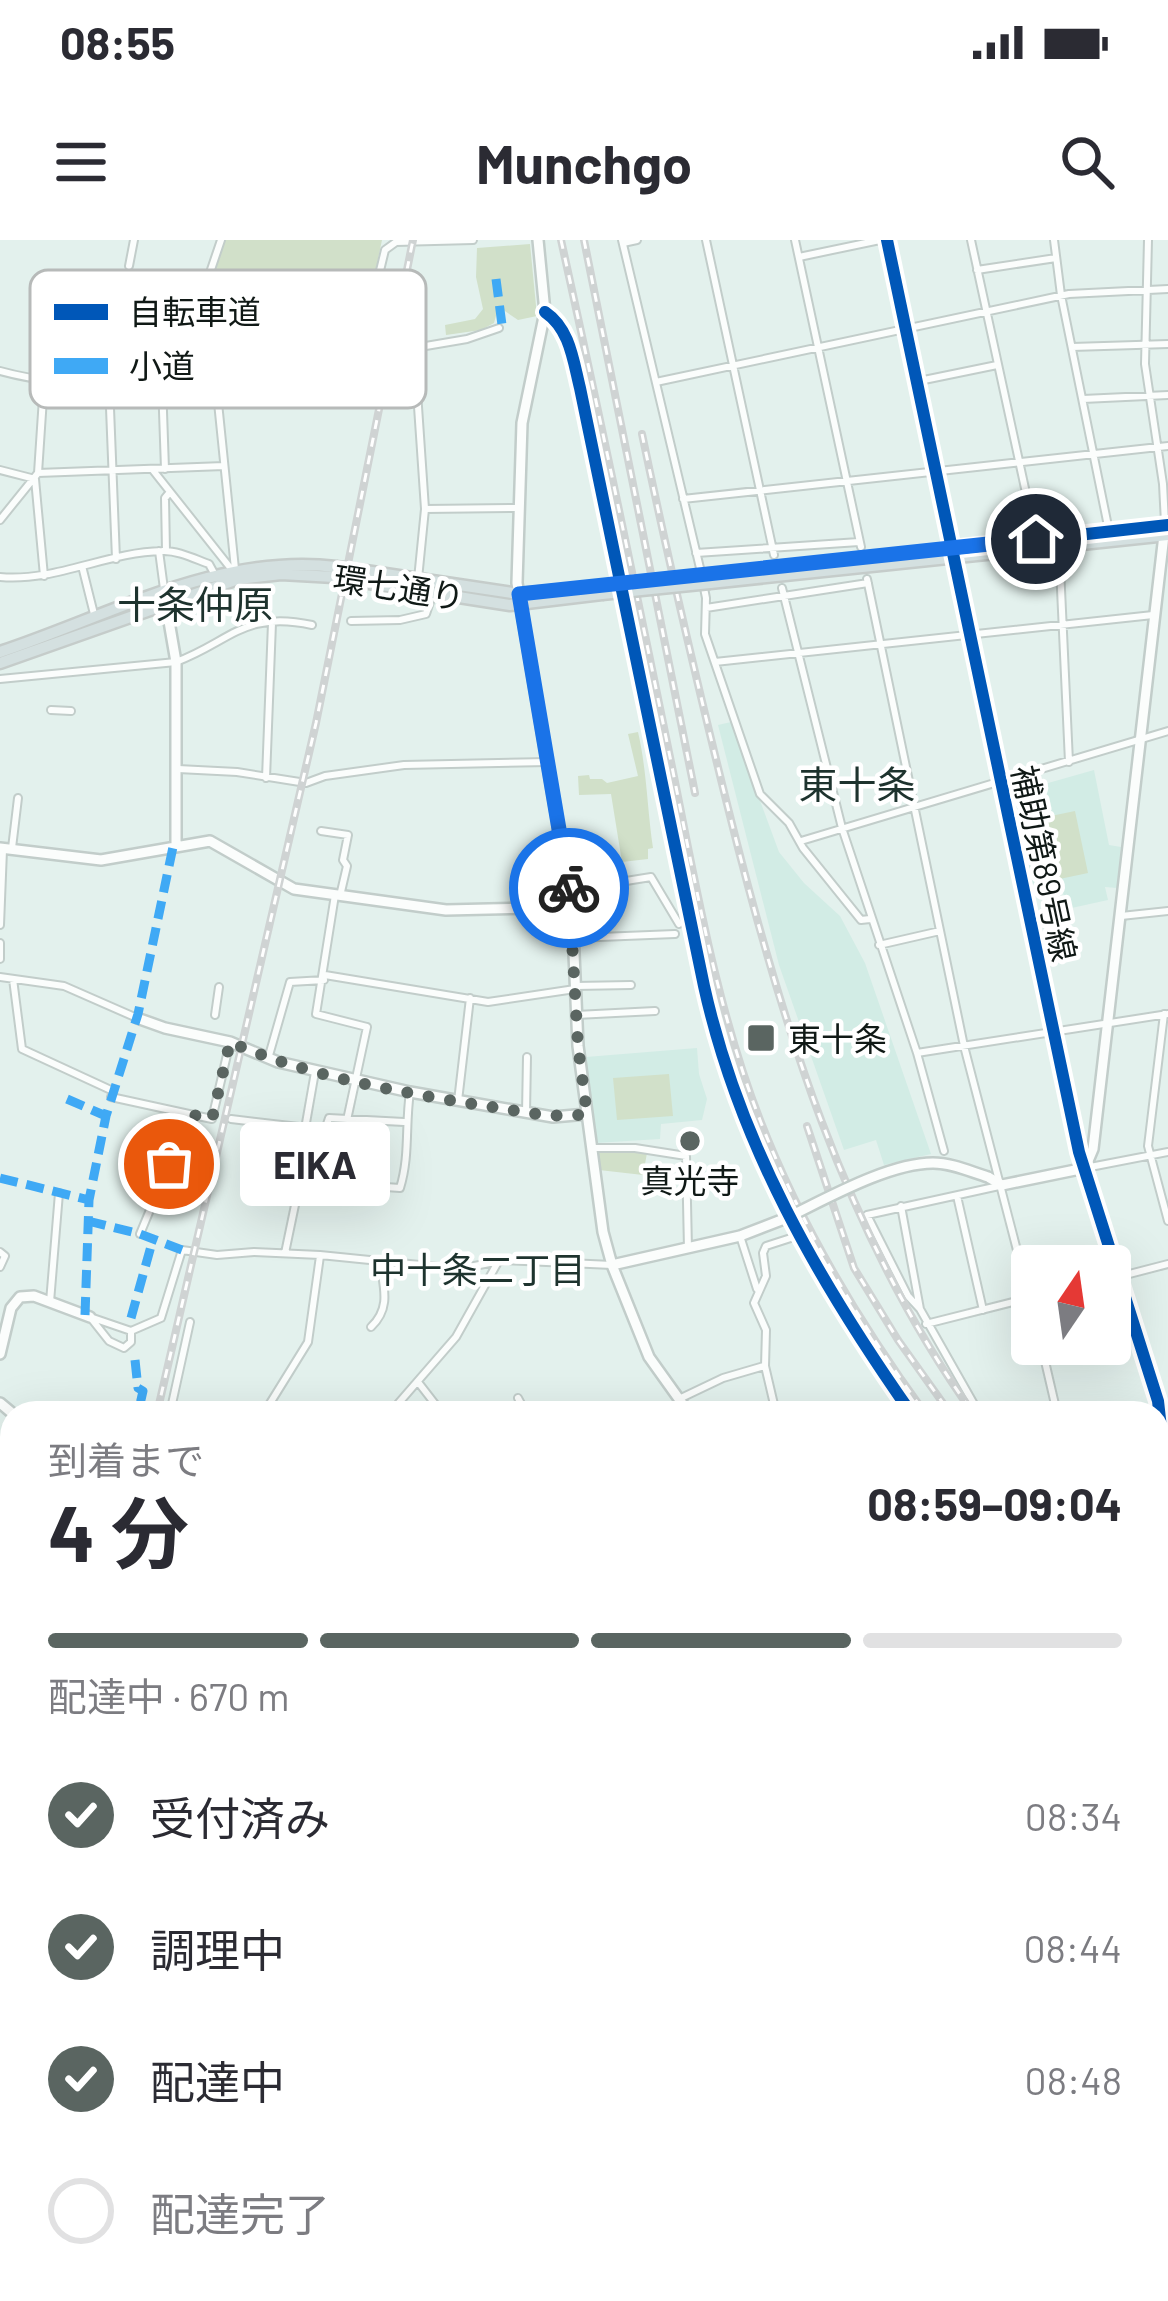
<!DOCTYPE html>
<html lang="ja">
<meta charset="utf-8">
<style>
body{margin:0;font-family:Barlow,"Noto Sans JP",sans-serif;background:#f2f2f3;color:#2b2b33;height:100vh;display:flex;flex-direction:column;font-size:45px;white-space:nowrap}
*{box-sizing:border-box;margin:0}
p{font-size:39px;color:#7c7c81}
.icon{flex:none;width:66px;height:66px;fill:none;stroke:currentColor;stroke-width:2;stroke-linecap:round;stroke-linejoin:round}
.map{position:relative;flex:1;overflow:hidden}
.details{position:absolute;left:0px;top:1161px;width:1170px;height:900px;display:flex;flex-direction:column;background:#fff;border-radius:36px 36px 0 0;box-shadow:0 12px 48px #0002}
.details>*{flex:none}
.needle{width:78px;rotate:13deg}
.controls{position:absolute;left:1011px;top:1005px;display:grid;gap:24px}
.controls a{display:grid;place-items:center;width:120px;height:120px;border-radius:12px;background:#fff;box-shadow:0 12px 48px #0002;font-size:60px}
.pin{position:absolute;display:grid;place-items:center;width:102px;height:102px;color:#fff;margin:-51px;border:6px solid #fff;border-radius:50%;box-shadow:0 3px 12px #0007}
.courier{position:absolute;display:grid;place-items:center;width:120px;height:120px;margin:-60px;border:9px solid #1a73e8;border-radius:50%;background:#fff;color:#222;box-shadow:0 3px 15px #0007}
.bubble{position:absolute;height:84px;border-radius:12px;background:#fff;box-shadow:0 12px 48px #0002;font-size:39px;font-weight:700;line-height:84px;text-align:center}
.headline em{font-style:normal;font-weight:700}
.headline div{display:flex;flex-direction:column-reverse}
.headline{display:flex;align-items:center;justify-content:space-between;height:204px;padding:0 48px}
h1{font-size:78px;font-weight:700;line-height:90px}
.bar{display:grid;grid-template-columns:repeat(4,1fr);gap:18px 12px;align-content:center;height:144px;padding:0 48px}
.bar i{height:15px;border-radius:9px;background:#e1e1e2}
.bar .selected{background:#5a6561}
.bar p{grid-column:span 4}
ol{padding:0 48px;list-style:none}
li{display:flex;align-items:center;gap:36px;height:132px}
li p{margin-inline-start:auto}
li .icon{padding:12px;border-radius:50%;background:#5a6561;color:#fff;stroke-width:4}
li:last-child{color:#7c7c81}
li i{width:66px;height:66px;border:6px solid #e1e1e2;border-radius:50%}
.status{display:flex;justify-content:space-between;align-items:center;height:84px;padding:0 60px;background:#fff;direction:ltr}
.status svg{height:33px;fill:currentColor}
header{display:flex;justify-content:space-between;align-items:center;height:156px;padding:0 48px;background:#fff;font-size:54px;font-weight:700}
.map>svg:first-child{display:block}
.built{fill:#d2ece5}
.green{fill:#d1e0c9}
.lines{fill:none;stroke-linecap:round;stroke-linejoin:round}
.stream{stroke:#99cbdf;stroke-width:3}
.street-casing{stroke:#c2cdca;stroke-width:10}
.secondary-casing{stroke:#c2cdca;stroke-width:14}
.primary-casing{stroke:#c5ccca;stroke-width:15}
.street{stroke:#fbfdfc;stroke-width:6}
.secondary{stroke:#fbfdfc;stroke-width:9}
.primary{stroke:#d4e0e0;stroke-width:10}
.rail-casing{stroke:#cfd3d3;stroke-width:8}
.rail{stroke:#fff;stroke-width:3;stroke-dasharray:9;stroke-linecap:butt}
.secondary-bridge-casing{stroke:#c2cdca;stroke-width:14;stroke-linecap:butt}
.primary-bridge-casing{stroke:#c5ccca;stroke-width:15;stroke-linecap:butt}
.secondary-bridge{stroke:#fbfdfc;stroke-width:9}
.primary-bridge{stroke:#d4e0e0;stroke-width:10}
.quiet{stroke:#3fa9f5;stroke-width:9;stroke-dasharray:18 9;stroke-linecap:butt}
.cycleway-casing{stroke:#fff;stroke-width:20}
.cycleway{stroke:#0057b8;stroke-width:12}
.done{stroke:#5a6561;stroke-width:12;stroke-dasharray:0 21.6}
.route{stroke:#1a73e8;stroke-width:15}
.poi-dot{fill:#5a6561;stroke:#fff;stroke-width:4.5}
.labels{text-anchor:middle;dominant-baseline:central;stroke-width:9;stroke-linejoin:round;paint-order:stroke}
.street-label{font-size:33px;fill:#101916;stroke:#fff}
.poi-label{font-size:33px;fill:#101916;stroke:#fff;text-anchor:start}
.neighbourhood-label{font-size:36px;fill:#1e332e;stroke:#fff}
.quarter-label{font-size:39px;fill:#1e332e;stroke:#fff}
.key{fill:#fff;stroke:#b7bab9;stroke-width:3}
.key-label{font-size:33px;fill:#101916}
</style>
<div class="status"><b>08:55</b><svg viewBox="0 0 49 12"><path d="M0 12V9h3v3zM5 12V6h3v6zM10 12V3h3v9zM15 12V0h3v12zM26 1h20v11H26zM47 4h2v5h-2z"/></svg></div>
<header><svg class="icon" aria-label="menu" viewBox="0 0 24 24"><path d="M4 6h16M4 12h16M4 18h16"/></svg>Munchgo<svg class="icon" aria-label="search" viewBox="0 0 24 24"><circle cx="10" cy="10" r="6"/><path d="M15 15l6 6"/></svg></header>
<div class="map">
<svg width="1168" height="2061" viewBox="0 0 1168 2061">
<rect width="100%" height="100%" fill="#e3f1ed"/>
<!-- built -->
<path class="built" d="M731 482 779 612 804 643 840 676 865 723 931 914 884 925 876 900 844 910 779 725 718 485Z
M1094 530 1109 605 1121 607 1117 648 1105 647 1108 660 1067 669 1061 644 1033 649 1012 559 1021 556 1020 551Z
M697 808 699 834 707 859 702 880 661 884 660 899 595 903 586 817Z
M1158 1928 1168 1944V2060L1143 2061 1140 2049H1158Z
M15 2049H98L96 2061H28Z"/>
<!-- green -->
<path class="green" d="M224 0H382L358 114 352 119 196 133 200 78Z
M530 4 537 76 518 80 502 69 497 72 494 83 481 90 446 95 445 85 475 79 483 69 476 37 477 8Z
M638 492C647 531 647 568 653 608L648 609V619L622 622 611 554 579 555 578 536 589 535 590 539H602L607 543 638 536 628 494Z
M1075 571 1088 633 1036 644 1022 582Z
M669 834 673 876 617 880 613 838Z
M598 910 647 913 643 935 599 930Z
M0 1584 12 1598V1680L1 1719 7 1721 0 1738Z
M1168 1673V1941L1158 1927V1676Z
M252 2049H599L597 2061H251Z"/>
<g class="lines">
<!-- stream -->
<path class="stream" d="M207 119 210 117 214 122 216 113 224 115 223 107 234 106 238 100 241 104V95L249 97 246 91
M1158 1723V1741
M1158 1788 1168 1822
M1158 1857 1168 1858"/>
<defs>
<path id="street" d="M622 0 700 328 706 358 705 394 760 554 789 583 803 608 861 680 870 679
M706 0 774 315
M795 0 861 307
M971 0 1036 299
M1054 0 1061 55 1109 291
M1148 0 1145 124 1163 244 1165 283
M623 3 637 0
M799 17 880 0
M129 26 134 0
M977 30 1056 18
M545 72C570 89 573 120 580 148L704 746C739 904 819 1042 911 1173
M1072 107 1168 104
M0 131C75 152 196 148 273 137
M192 137 358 121 385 10 396 2 473 0
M191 141 199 65 221 0
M919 141 997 125
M656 142 1069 54 1168 49
M109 143 116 319
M162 143 165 229
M216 143 235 329
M1083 159 1168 155
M152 229 232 330
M0 230 35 239 44 336
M38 233 224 226
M683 259 1168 206
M425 269 517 268
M0 280 38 233 44 143
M1059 306 1069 522
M159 311 166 364
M166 311 165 258 170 252
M696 313 859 302
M82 326 94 374
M0 337C56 342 107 312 162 311 177 310 195 319 209 324L215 335
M418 339 425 269 414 108 467 99 499 88
M867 339 964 806 1032 1068
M782 348 842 588 917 813 944 911
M706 368 868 343
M351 381 400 380 426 374 433 353
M715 422 1153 375
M0 439 176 422C230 402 244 370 312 385
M51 470 71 471
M178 529 237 532 306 543 325 536 404 525 548 522
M266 538 272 383
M321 591 348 595 343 620 347 626 340 656
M801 601 1168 491
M12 608 18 558
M570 650 651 637 679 684
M335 655 316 774 367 787
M1121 676 1168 671
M0 685 3 610
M575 698 675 694
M0 703V719
M879 705 940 691
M325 735 488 762 575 749
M0 737 64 746 137 778
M13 739 22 809 113 851
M575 746 631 745
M1164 774 1148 906 1168 981
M215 775 219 747
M576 775 655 771
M917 813 1168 774
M268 819 290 742 324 740
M111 857 212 879 230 802
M458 861 470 758
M526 873 527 817
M231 879 325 890 329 878 404 882
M591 908H635L686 916 688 1009
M1085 928 1168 912
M304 942 306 883 315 832
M341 943 347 880 367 787
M685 944 729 941
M957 956 983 1070
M901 966 920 1069
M140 994 169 924 184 873
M740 996 757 1049
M0 1012 5 1016 0 1027
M285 1013 300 941 400 948C410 916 405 885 410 852
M1110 1039 1168 1024
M50 1062 59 953
M90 1077 131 1091V1102L124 1108 109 1101Z
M926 1084 1029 1058
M371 1087C392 1067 383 1046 380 1021
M131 1091 161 1078 182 1010 217 1015 254 1012 320 1015 459 1029 505 1020 612 1025
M1041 1104 1057 1173
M418 1142 442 1173
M518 1158 526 1173
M679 1159 723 1138 764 1126
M170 1173 190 1082
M264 1173 308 1102 320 1016
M344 1173H351
M390 1173 456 1097 498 1022
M776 1173 765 1126 766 1090 754 1063 766 1036 763 1013 766 1006 797 996
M979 1173 920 1069 908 1056 867 975 999 946
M1158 1348 1168 1344
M1158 1413 1168 1427
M0 1499 12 1487
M0 1554 12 1568
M1158 1671 1168 1668
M0 1758 12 1734
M927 2049 929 2061
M1048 2049 1056 2061
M1052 2055 1063 2049
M792 2061 793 2049
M889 2061 890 2049"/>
<path id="secondary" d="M538 0 545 72 522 183 517 343 572 667 578 806 603 992 612 1025 649 1117 689 1173
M887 0 1079 912 1158 1161 1168 1251
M166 364 176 422V607
M0 608 101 620 210 601 294 649 446 670 572 667
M137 778 165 788 230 802 278 822 410 852 553 877 587 874
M1085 928 1093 909 1164 295
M988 937 1002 945 1085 928
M612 1025 740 996 784 979
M0 1114 11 1068 20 1057 34 1056 90 1077
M0 1163 12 1173
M1158 1562 1168 1558
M1030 2049 1035 2061
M0 2052 10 2061"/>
<path id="primary" d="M352 329 519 354 600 347
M709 335 1168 285
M350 340 510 365 602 354
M710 343 1168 295
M0 412C109 376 218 313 336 327
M0 423 238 339 281 334 334 337"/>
</defs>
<!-- street casing -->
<use href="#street" class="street-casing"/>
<!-- secondary casing -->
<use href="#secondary" class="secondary-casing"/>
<!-- primary casing -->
<use href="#primary" class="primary-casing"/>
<!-- street -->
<use href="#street" class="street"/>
<!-- secondary -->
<use href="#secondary" class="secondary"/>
<!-- primary -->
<use href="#primary" class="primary"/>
<defs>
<path id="rail" d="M561 0C599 172 635 345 670 517 695 639 715 764 760 880 801 986 858 1081 925 1173
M584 0 695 553
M642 194C668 319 697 443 728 568 780 778 845 995 973 1173
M807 886 854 1028 898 1100 950 1173
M157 1173 316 483 413 0
M1158 1437 1168 1451
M1158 1466 1168 1479
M1158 1496 1168 1510
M0 1848 12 1795"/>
</defs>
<!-- rail casing -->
<use href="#rail" class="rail-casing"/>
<!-- rail -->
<use href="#rail" class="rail"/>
<defs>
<path id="secondary-bridge" d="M784 979C824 960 888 923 933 923 952 923 971 932 988 937"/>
<path id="primary-bridge" d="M336 327 352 329
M334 337 350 340
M600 347 709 335
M602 354 710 343"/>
</defs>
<!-- secondary-bridge casing -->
<use href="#secondary-bridge" class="secondary-bridge-casing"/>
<!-- primary-bridge casing -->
<use href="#primary-bridge" class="primary-bridge-casing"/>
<!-- secondary-bridge -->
<use href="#secondary-bridge" class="secondary-bridge"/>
<!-- primary-bridge -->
<use href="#primary-bridge" class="primary-bridge"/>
<!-- quiet -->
<path class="quiet" d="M496 39 502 85
M67 859 106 876
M0 938 89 960
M88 981 140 994 182 1010
M85 1075 89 960 106 876 138 774 173 607
M131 1078 153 999
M135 1120 138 1148 143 1151 138 1173"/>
<defs>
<path id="cycleway" d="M887 0 1079 912 1158 1161 1168 1251
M545 72C570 89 573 120 580 148L704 746C739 904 819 1042 911 1173
M952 309 1168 285"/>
</defs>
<!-- cycleway casing -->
<use href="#cycleway" class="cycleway-casing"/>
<!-- cycleway -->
<use href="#cycleway" class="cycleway"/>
</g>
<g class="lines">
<!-- done -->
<path class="done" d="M169 924 184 873 212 879 230 802C309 837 400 852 485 866 520 871 551 879 587 874L578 806 569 648"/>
<!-- route -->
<path class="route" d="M569 648 519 354 1036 299"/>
</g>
<!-- markers -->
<g class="poi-dot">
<rect x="746" y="783" width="30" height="30" rx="6"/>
<circle cx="690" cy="901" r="12"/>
</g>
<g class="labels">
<!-- street labels -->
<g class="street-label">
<text transform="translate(399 347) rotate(9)">環七通り</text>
<text transform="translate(1045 623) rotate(78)">補助第89号線</text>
</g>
<!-- poi labels -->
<g class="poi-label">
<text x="788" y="798">東十条</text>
<text x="690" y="940" text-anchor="middle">真光寺</text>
</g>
<!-- neighbourhood labels -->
<g class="neighbourhood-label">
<text x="478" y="1028">中十条二丁目</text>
</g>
<!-- quarter labels -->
<g class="quarter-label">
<text x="195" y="363">十条仲原</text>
<text x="857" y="543">東十条</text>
</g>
</g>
<!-- legend -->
<rect x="30" y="30" width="396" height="138" rx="18" class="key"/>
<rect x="54" y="64" width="54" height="16" fill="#0057b8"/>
<rect x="54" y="118" width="54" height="16" fill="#3fa9f5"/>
<g class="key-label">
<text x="129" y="84">自転車道</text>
<text x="129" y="138">小道</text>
</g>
</svg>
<div class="controls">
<a><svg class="needle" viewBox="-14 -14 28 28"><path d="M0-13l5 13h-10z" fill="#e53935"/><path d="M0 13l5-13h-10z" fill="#7c7c81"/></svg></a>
</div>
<div class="pin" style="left:169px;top:924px;background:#ea580c"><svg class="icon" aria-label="bag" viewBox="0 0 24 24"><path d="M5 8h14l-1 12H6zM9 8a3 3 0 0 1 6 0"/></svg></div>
<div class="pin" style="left:1036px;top:299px;background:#1f2937"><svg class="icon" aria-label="home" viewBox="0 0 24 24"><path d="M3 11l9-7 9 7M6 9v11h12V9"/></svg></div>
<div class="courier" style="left:569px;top:648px"><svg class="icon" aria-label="bike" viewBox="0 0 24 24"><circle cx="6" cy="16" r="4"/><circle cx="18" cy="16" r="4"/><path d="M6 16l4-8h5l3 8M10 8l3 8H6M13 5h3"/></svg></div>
<div class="bubble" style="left:240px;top:882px;width:150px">EIKA</div>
<section class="details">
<div class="headline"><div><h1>4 分</h1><p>到着まで</p></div><em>08:59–09:04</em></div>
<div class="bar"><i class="selected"></i><i class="selected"></i><i class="selected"></i><i></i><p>配達中 · 670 m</p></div>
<ol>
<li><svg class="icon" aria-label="check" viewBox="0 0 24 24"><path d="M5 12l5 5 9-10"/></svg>受付済み<p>08:34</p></li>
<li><svg class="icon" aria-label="check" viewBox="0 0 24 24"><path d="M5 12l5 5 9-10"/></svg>調理中<p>08:44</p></li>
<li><svg class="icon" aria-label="check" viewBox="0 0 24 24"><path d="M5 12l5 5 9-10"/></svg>配達中<p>08:48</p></li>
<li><i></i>配達完了</li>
</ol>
</section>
</div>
